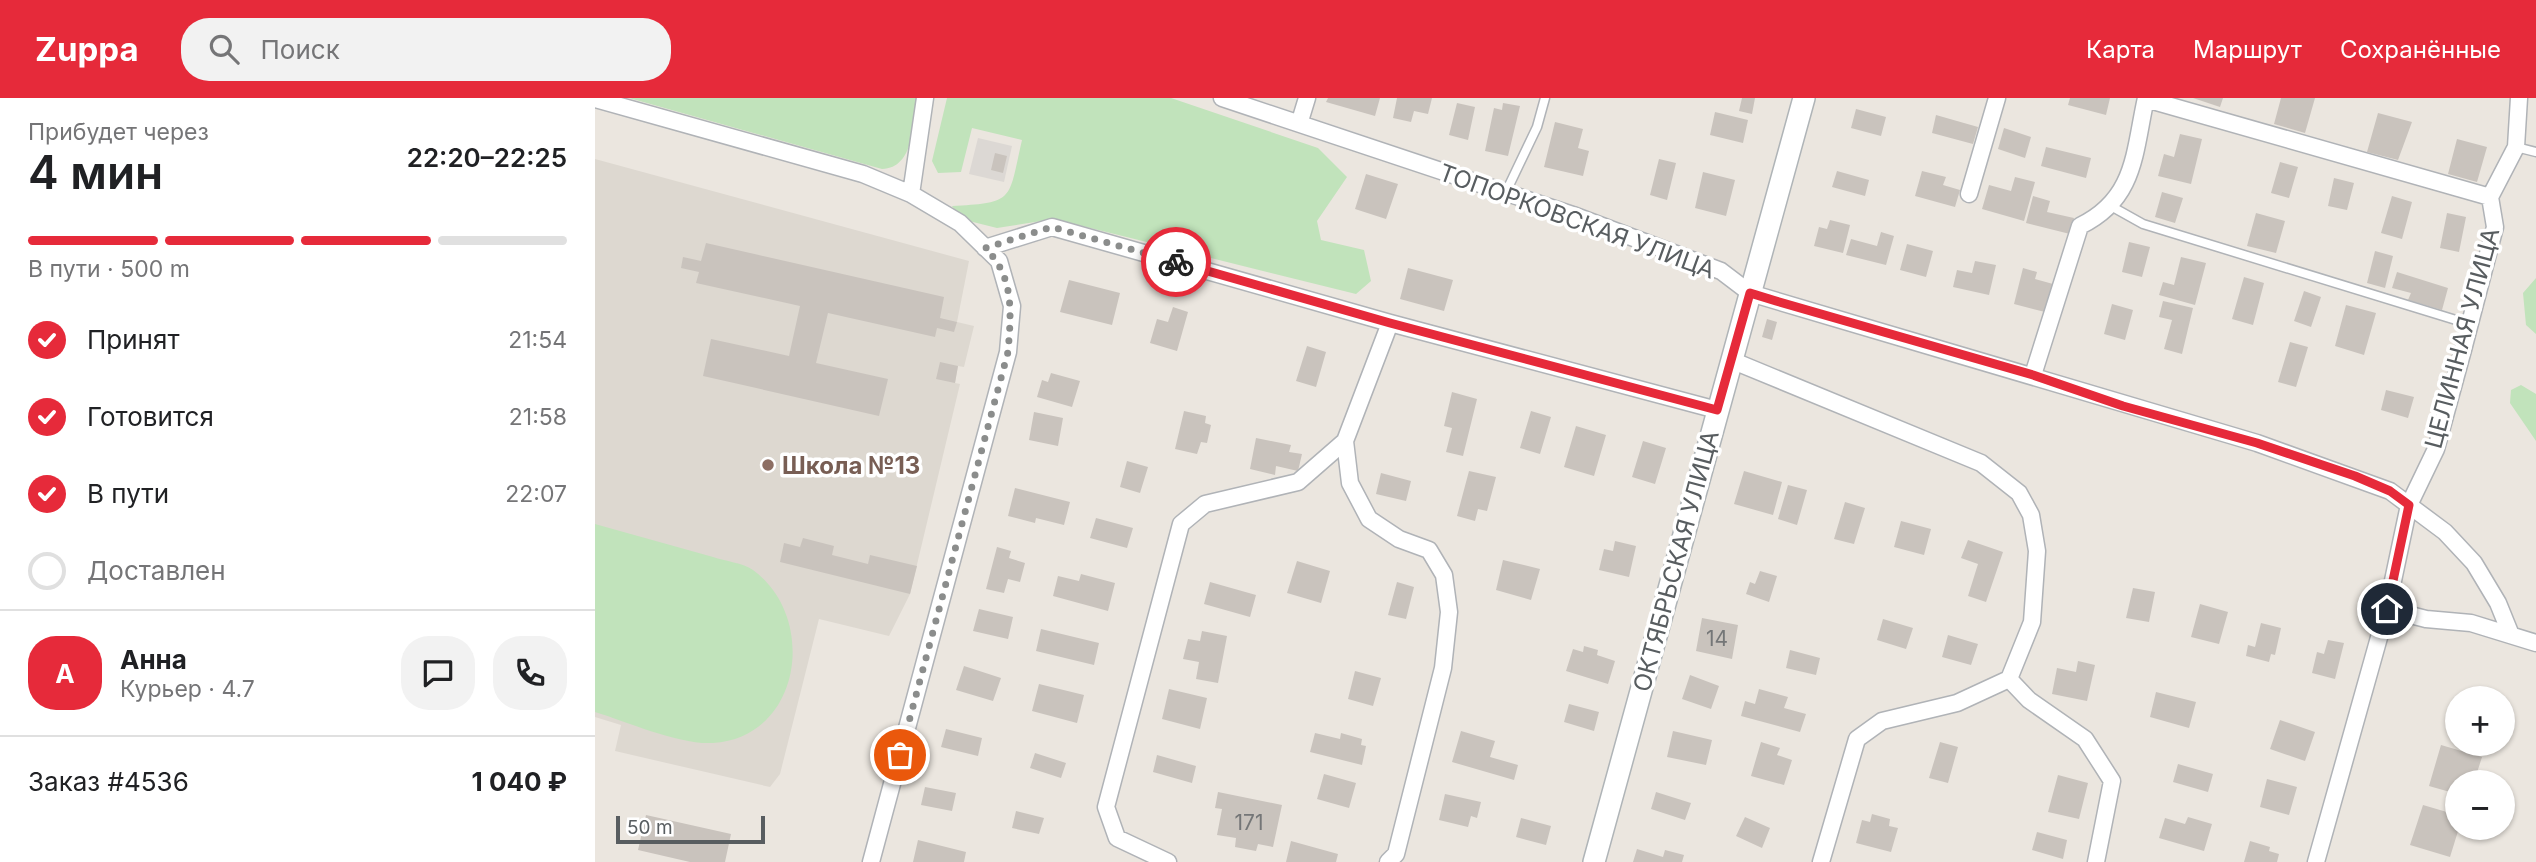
<!DOCTYPE html>
<html lang="ru">
<meta charset="utf-8">
<style>
body{margin:0;font-family:Inter,sans-serif;background:#f2f2f2;color:#202124;height:100vh;display:flex;flex-direction:column;font-size:26px;white-space:nowrap}
*{box-sizing:border-box;margin:0}
p{font-size:23px;color:#757577}
.icon{flex:none;width:38px;height:38px;fill:none;stroke:currentColor;stroke-width:2;stroke-linecap:round;stroke-linejoin:round}
.map{position:relative;flex:1;overflow:hidden}
.sheet{display:flex;flex-direction:column;background:#fff;width:595px}
.sheet>*{flex:none}
.controls{position:absolute;left:1850px;top:588px;display:grid;gap:14px}
.controls a{display:grid;place-items:center;width:70px;height:70px;border-radius:50%;background:#fff;box-shadow:0 2px 5px #0004;font-size:35px}
.scale{position:absolute;left:21px;bottom:18px;width:149px;box-sizing:border-box;padding-left:7px;border:4px solid #585d60;border-top:0;font-size:19px;line-height:24px;white-space:nowrap;color:#585d60;-webkit-text-stroke:5px #fff;paint-order:stroke}
.pin{position:absolute;display:grid;place-items:center;width:60px;height:60px;color:#fff;margin:-30px;border:4px solid #fff;border-radius:50%;box-shadow:0 2px 7px #0007}
.courier{position:absolute;display:grid;place-items:center;width:70px;height:70px;margin:-35px;border:5px solid #e62a3a;border-radius:50%;background:#fff;color:#222;box-shadow:0 2px 9px #0007}
.headline em{font-style:normal;font-weight:600}
.headline div{display:flex;flex-direction:column-reverse}
.headline{display:flex;align-items:center;justify-content:space-between;height:119px;padding:0 28px}
h1{font-size:46px;font-weight:600;line-height:52px}
.bar{display:grid;grid-template-columns:repeat(4,1fr);gap:10px 7px;align-content:center;height:84px;padding:0 28px}
.bar i{height:9px;border-radius:5px;background:#e0e0e0}
.bar .current{background:#e62a3a}
.bar p{grid-column:span 4}
.line{display:flex;align-items:center;gap:18px;padding:0 28px;border-top:2px solid #e0e0e0}
.line div{flex:1}
.round{display:grid;place-items:center;flex:none;width:74px;height:74px;border-radius:28px;background:#f2f2f2}
ol{padding:0 28px;list-style:none}
li{display:flex;align-items:center;gap:21px;height:77px}
li p{margin-inline-start:auto}
li .icon{padding:7px;border-radius:50%;background:#e62a3a;color:#fff;stroke-width:4}
li:last-child{color:#757577}
li i{width:38px;height:38px;border:4px solid #e0e0e0;border-radius:50%}
header{display:flex;align-items:center;gap:42px;box-sizing:border-box;height:98px;padding:0 35px;background:#e62a3a;color:#fff}
header strong{font-size:33px}
nav{display:flex;gap:38px;margin-inline-start:auto;font-size:24px}
.search{width:490px;height:63px;background:#f2f2f2;display:flex;align-items:center;gap:18px;box-sizing:border-box;padding:0 24px;border-radius:28px;color:#757577;font-size:26px}
main{display:flex;flex:1;min-height:0}
.map>svg:first-child{display:block}
.industrial{fill:#dcd8d4}
.education{fill:#ddd8d0}
.green{fill:#c1e3bb}
.building{fill:#c9c3bd}
.lines{fill:none;stroke-linecap:round;stroke-linejoin:round}
.lane-casing{stroke:#b0b3b7;stroke-width:11}
.street-casing{stroke:#b0b3b7;stroke-width:19}
.secondary-casing{stroke:#afb4b7;stroke-width:24}
.lane{stroke:#fff;stroke-width:8}
.street{stroke:#fff;stroke-width:16}
.secondary{stroke:#fff;stroke-width:21}
.done{stroke:#8b8d8c;stroke-width:7;stroke-dasharray:0 12.6}
.route{stroke:#e62a3a;stroke-width:9}
.education-dot{fill:#8d6e63;stroke:#fff;stroke-width:2.5}
.labels{text-anchor:middle;dominant-baseline:central;stroke-width:7;stroke-linejoin:round;paint-order:stroke}
.number-label{font-size:21px;fill:#747677}
.street-label{font-size:24px;fill:#585d60;stroke:#fff}
.education-label{font-size:24px;font-weight:bold;fill:#785e54;stroke:#fff;text-anchor:start}
</style>
<header>
<strong>Zuppa</strong>
<div class="search"><svg class="icon" aria-label="search" viewBox="0 0 24 24"><circle cx="10" cy="10" r="6"/><path d="M15 15l6 6"/></svg>Поиск</div>
<nav><a>Карта</a><a>Маршрут</a><a>Сохранённые</a></nav>
</header>
<main>
<section class="sheet">
<div class="headline"><div><h1>4 мин</h1><p>Прибудет через</p></div><em>22:20–22:25</em></div>
<div class="bar"><i class="current"></i><i class="current"></i><i class="current"></i><i></i><p>В пути · 500 m</p></div>
<ol>
<li><svg class="icon" aria-label="check" viewBox="0 0 24 24"><path d="M5 12l5 5 9-10"/></svg>Принят<p>21:54</p></li>
<li><svg class="icon" aria-label="check" viewBox="0 0 24 24"><path d="M5 12l5 5 9-10"/></svg>Готовится<p>21:58</p></li>
<li><svg class="icon" aria-label="check" viewBox="0 0 24 24"><path d="M5 12l5 5 9-10"/></svg>В пути<p>22:07</p></li>
<li><i></i>Доставлен</li>
</ol>
<div class="line" style="height:126px"><b class="round" style="background:#e62a3a;color:#fff">А</b><div><b>Анна</b><p>Курьер · 4.7</p></div><a class="round"><svg class="icon" aria-label="chat" viewBox="0 0 24 24"><path d="M4 5h16v11H9l-5 4z"/></svg></a><a class="round"><svg class="icon" aria-label="phone" viewBox="0 0 24 24"><path d="M5 4h4l2 5-3 2q2 4 5 5l2-3 5 2v4C11 20 4 13 5 4z"/></svg></a></div>
<div class="line" style="height:91px"><div>Заказ #4536</div><b>1 040 ₽</b></div>
</section>
<div class="map">
<svg width="1941" height="764" viewBox="0 0 1941 764">
<rect width="100%" height="100%" fill="#ebe6df"/>
<!-- industrial -->
<path class="industrial" d="M383 40 417 48 409 84 374 76Z"/>
<!-- education -->
<path class="education" d="M0 61 374 163 362 224 379 228 369 269 363 268 360 285 365 286 315 496 294 538 224 521 185 676 175 689 20 653 26 627 0 619Z"/>
<!-- green -->
<path class="green" d="M34 0H321C318 24 320 70 287 71Z
M352 0H576L723 50 752 79 722 123 726 142 769 152 776 183 761 196 459 121 402 130 366 121 357 108C421 105 413 102 427 42L377 30 366 74 343 75 337 63Z
M1941 180V236L1931 227 1928 195Z
M1926 287 1941 296V343L1915 305 1916 292Z
M0 426C39 437 79 448 118 459 130 463 148 465 158 472 223 519 207 639 118 645 84 647 33 624 0 614Z"/>
<!-- building -->
<path class="building" d="M733 0H785L780 18 731 4Z
M802 0H837L833 16 819 13 816 24 798 20Z
M1147 0H1160L1157 16 1144 13Z
M1475 0H1515L1511 17 1473 7Z
M1598 0H1628L1625 9Z
M1686 0H1720L1710 35 1679 26Z
M862 5 880 9 873 42 854 37Z
M908 5 925 8 913 58 890 53 899 10 907 12Z
M1261 11 1291 19 1286 38 1256 30Z
M1120 14 1153 22 1148 45 1115 37Z
M1783 15 1817 24 1803 62 1772 54Z
M1341 17 1383 29 1378 46 1337 35Z
M960 24 988 31 983 50 994 53 988 78 949 69Z
M1409 30 1436 39 1430 60 1403 51Z
M1585 36 1607 41 1596 86 1563 78 1569 56 1579 59Z
M1862 41 1892 49 1882 84 1853 76Z
M1451 49 1496 60 1491 80 1446 68Z
M400 55 412 58 408 75 396 72Z
M1064 61 1081 65 1072 102 1055 97Z
M1685 64 1703 69 1694 100 1676 95Z
M1242 73 1274 82 1270 98 1237 89Z
M1327 73 1351 79 1348 87 1365 92 1360 109 1320 98Z
M1108 74 1140 82 1131 118 1100 110Z
M771 76 803 86 791 121 760 111Z
M1420 79 1440 84 1429 123 1387 111 1394 87 1416 93Z
M1739 80 1759 85 1752 112 1733 108Z
M1567 94 1588 100 1580 125 1560 119Z
M1438 98 1455 103 1452 114 1479 120 1475 136 1431 125Z
M1797 98 1817 104 1807 141 1786 135Z
M1661 115 1690 123 1681 155 1652 148Z
M1852 115 1871 119 1864 154 1845 150Z
M1235 122 1255 127 1248 155 1219 148 1224 129 1232 131Z
M1286 134 1299 138 1291 167 1251 157 1256 141 1282 148Z
M1534 144 1555 149 1547 179 1527 174Z
M111 145 349 199 345 220 362 224 359 234 342 230 340 239 233 215 221 265 293 281 284 318 108 278 116 241 194 258 205 208 101 185 104 174 86 170 88 159 106 163Z
M1312 146 1338 153 1331 179 1305 172Z
M1780 153 1798 158 1790 190 1772 185Z
M1586 159 1611 165 1600 207 1564 197 1568 184 1579 187Z
M1380 163 1401 167 1394 197 1358 189 1362 172 1377 175Z
M813 170 858 182 849 213 805 201Z
M1428 170 1442 174 1440 181 1458 186 1450 214 1419 206Z
M1802 174 1853 190 1847 212 1813 202 1816 195 1797 190Z
M1649 179 1669 185 1658 227 1637 221Z
M474 182 525 195 517 227 465 214Z
M1709 193 1726 199 1716 229 1699 223Z
M1568 203 1598 210 1587 256 1569 251 1577 222 1564 219Z
M1517 206 1538 212 1530 242 1509 236Z
M1751 207 1781 215 1769 257 1740 248Z
M578 209 593 214 582 253 555 245 562 221 573 224Z
M1172 221 1182 224 1177 242 1167 239Z
M1695 244 1713 249 1701 289 1683 284Z
M712 248 731 254 721 289 701 283Z
M345 264 363 268 360 285 341 281Z
M456 275 485 283 477 309 442 299 447 282 453 284Z
M1791 292 1819 299 1813 320 1786 312Z
M857 294 882 301 868 358 851 354 857 330 849 328Z
M589 313 611 318 610 325 616 327 612 345 606 344 602 356 580 351Z
M936 313 956 319 945 356 925 350Z
M439 314 468 320 463 348 434 342Z
M981 328 1011 337 999 378 969 369Z
M661 340 696 347 694 354 707 356 703 373 681 368 680 377 655 371Z
M1048 343 1071 350 1060 386 1037 379Z
M532 363 553 369 545 395 525 389Z
M874 373 901 379 892 413 883 411 880 423 862 418Z
M1149 373 1187 384 1178 417 1139 406Z
M786 375 816 383 811 403 781 396Z
M1193 387 1212 392 1202 427 1183 421Z
M420 390 475 404 469 427 441 420 440 425 413 418Z
M1250 404 1270 410 1259 446 1239 441Z
M501 420 538 430 532 450 495 440Z
M1306 423 1336 431 1329 457 1299 449Z
M208 440 239 448 237 457 273 466 275 457 322 468 315 496 185 464 189 445 205 449Z
M1373 442 1408 454 1391 504 1373 498 1383 466 1366 460Z
M1020 443 1041 448 1034 479 1004 472 1009 451 1018 453Z
M402 449 416 453 414 460 430 465 425 484 413 481 409 495 391 491Z
M908 462 945 471 936 502 901 492Z
M702 463 735 473 726 505 692 495Z
M1165 473 1182 478 1174 504 1151 496 1155 484 1160 486Z
M486 476 520 485 513 513 458 498 463 478 484 483Z
M615 484 661 497 655 519 609 506Z
M802 484 819 489 811 521 793 517Z
M1538 490 1560 494 1554 524 1531 520Z
M1605 506 1633 514 1624 546 1596 539Z
M384 511 418 519 413 541 378 533Z
M1107 520 1143 527 1137 561 1101 553Z
M1288 521 1318 530 1311 551 1282 542Z
M1666 525 1686 530 1680 557 1676 556 1674 564 1651 558 1653 547 1660 549Z
M446 531 504 545 499 567 441 553Z
M607 533 632 538 623 585 601 581 604 564 588 561 593 541 605 543Z
M1353 537 1383 546 1376 567 1347 559Z
M1733 542 1749 545 1740 581 1717 575 1722 554 1729 556Z
M989 548 1003 552 1002 557 1020 563 1013 586 971 573 978 551 988 554Z
M1195 552 1225 560 1221 577 1191 570Z
M1483 563 1500 567 1492 603 1457 596 1462 570 1481 574Z
M369 568 406 580 398 603 361 592Z
M760 573 786 580 778 608 753 601Z
M1095 577 1124 588 1116 611 1087 601Z
M444 586 489 597 482 625 437 613Z
M574 591 612 600 605 631 567 621Z
M1164 591 1193 599 1189 610 1211 616 1205 634 1146 618 1150 603 1160 606Z
M1561 594 1601 604 1594 630 1555 619Z
M974 606 1004 614 999 633 969 624Z
M1685 622 1720 634 1710 663 1675 651Z
M351 631 387 640 383 658 346 649Z
M866 633 900 643 895 659 923 667 919 682 857 664Z
M1078 633 1117 642 1111 667 1072 659Z
M720 635 745 641 746 635 767 641 766 647 771 648 767 667 715 654Z
M1166 644 1185 650 1182 657 1197 662 1189 687 1156 678Z
M1345 644 1363 649 1353 685 1334 680Z
M1846 647 1887 659 1879 684H1862V696L1834 688Z
M440 655 471 665 466 680 435 670Z
M562 657 601 668 597 685 558 674Z
M1583 666 1618 676 1613 694 1578 684Z
M729 676 761 685 754 710 722 701Z
M1463 677 1493 685 1484 721 1453 714Z
M1672 681 1702 689 1694 717 1665 709Z
M330 689 361 695 357 713 326 707Z
M623 694 687 707 678 749 663 746 661 753 640 749 641 740 622 737 627 711 620 710Z
M1061 694 1096 705 1090 722 1056 711Z
M850 696 886 704 882 720 876 718 873 729 844 722Z
M1828 707 1862 717 1864 730 1855 759 1815 747Z
M421 713 449 720 444 736 417 730Z
M1277 716 1295 721 1294 728 1303 730 1296 754 1261 745 1267 722 1275 724Z
M51 717 136 736 130 764H95L43 752Z
M1150 719 1175 730 1167 750 1141 738Z
M1593 719 1617 726 1609 753 1564 740 1570 720 1590 726Z
M926 720 956 728 951 747 921 739Z
M1442 734 1472 742 1468 761 1437 752Z
M323 742 371 754 369 764H318Z
M696 743 743 756 741 764H691Z
M1655 743 1675 749 1674 753 1684 756 1682 764H1649Z
M1042 751 1068 759 1070 752 1089 757 1087 764H1038Z"/>
<g class="lines">
<defs>
<path id="lane" d="M1921 49 1941 54
M910 96 942 29 950 0
M1514 107 1548 126 1874 226"/>
<path id="street" d="M627 0 978 117 1126 173 1155 195 1662 345 1795 393 1850 434 1879 465 1903 505 1916 537
M0 1 268 76 316 96 365 125 404 163 417 208 413 254 276 764
M1551 1 1895 99
M705 23 712 0
M316 96 330 0
M1374 96 1402 0
M390 150 457 129 795 225 1122 312
M1136 262 1386 365 1424 395 1436 417 1442 453 1437 524 1414 581 1362 605 1287 623 1262 641 1226 764
M1438 277 1485 128C1541 101 1539 54 1551 0
M1792 511 1831 521 1876 525 1941 545
M1414 581 1434 602 1490 641 1517 683 1501 764
M573 764 522 740 511 709 586 426 610 406 703 384 750 343
M793 764 801 756 848 570 854 514 849 477 834 452 804 441 774 421 755 385 750 343 795 225
M1721 764 1792 511 1814 407 1841 351 1868 252 1900 129 1895 99 1921 49 1924 0"/>
<path id="secondary" d="M999 764 1209 0"/>
</defs>
<!-- lane casing -->
<use href="#lane" class="lane-casing"/>
<!-- street casing -->
<use href="#street" class="street-casing"/>
<!-- secondary casing -->
<use href="#secondary" class="secondary-casing"/>
<!-- lane -->
<use href="#lane" class="lane"/>
<!-- street -->
<use href="#street" class="street"/>
<!-- secondary -->
<use href="#secondary" class="secondary"/>
</g>
<g class="lines">
<!-- done -->
<path class="done" d="M305 657 413 254C416 216 420 178 390 150L457 129 581 164"/>
<!-- route -->
<path class="route" d="M581 164 795 225 1122 312 1155 195 1181 203 1438 277 1528 308 1662 345 1760 378 1795 393 1814 407 1792 511"/>
</g>
<!-- markers -->
<circle class="education-dot" cx="173" cy="367" r="7"/>
<g class="labels">
<!-- number labels -->
<g class="number-label">
<text x="1122" y="540">14</text>
<text x="654" y="724">171</text>
</g>
<!-- street labels -->
<g class="street-label">
<text transform="translate(982 123) rotate(20)">ТОПОРКОВСКАЯ УЛИЦА</text>
<text transform="translate(1867 240) rotate(-75)">ЦЕЛИННАЯ УЛИЦА</text>
<text transform="translate(1081 463) rotate(-75)">ОКТЯБРЬСКАЯ УЛИЦА</text>
</g>
<!-- education labels -->
<g class="education-label">
<text x="187" y="367">Школа №13</text>
</g>
</g>
</svg>
<div class="controls">
<a>+</a>
<a>−</a>
</div>
<div class="scale">50 m</div>
<div class="pin" style="left:305px;top:657px;background:#ea580c"><svg class="icon" aria-label="bag" viewBox="0 0 24 24"><path d="M5 8h14l-1 12H6zM9 8a3 3 0 0 1 6 0"/></svg></div>
<div class="pin" style="left:1792px;top:511px;background:#1f2937"><svg class="icon" aria-label="home" viewBox="0 0 24 24"><path d="M3 11l9-7 9 7M6 9v11h12V9"/></svg></div>
<div class="courier" style="left:581px;top:164px"><svg class="icon" aria-label="bike" viewBox="0 0 24 24"><circle cx="6" cy="16" r="4"/><circle cx="18" cy="16" r="4"/><path d="M6 16l4-8h5l3 8M10 8l3 8H6M13 5h3"/></svg></div>
</div>
</main>
